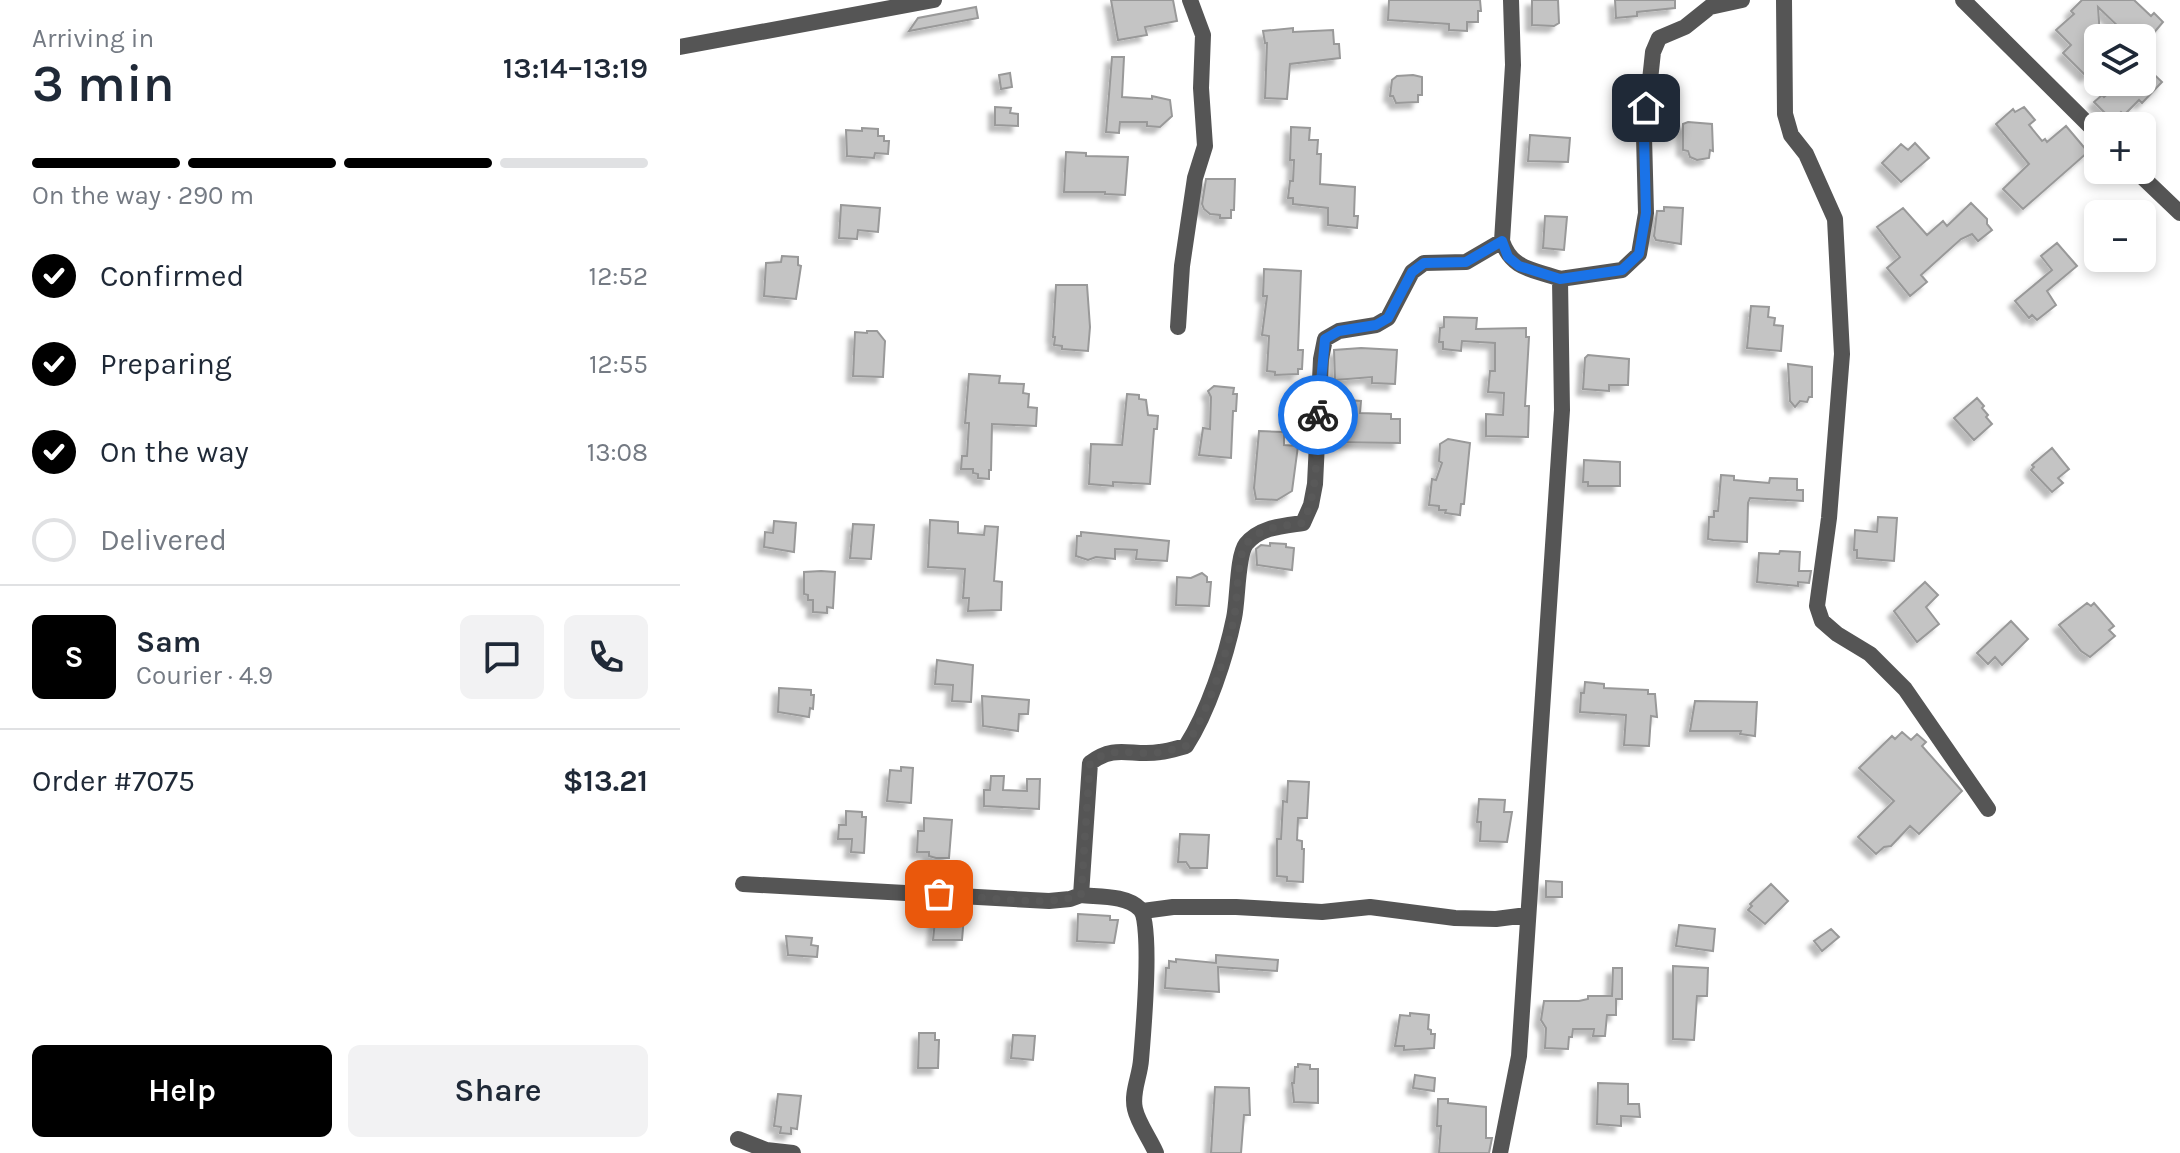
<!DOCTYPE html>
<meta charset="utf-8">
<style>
body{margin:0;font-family:Karla,sans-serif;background:#f2f2f3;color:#1f2937;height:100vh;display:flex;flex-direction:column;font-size:30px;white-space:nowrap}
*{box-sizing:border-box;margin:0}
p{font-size:26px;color:#747a83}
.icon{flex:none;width:44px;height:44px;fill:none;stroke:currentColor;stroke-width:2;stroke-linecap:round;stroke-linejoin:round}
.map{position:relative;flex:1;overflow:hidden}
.side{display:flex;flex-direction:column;background:#fff;width:680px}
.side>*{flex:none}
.buttons{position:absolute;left:1404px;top:24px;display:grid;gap:16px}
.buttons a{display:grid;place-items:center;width:72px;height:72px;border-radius:12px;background:#fff;box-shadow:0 4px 12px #0003;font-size:40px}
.pin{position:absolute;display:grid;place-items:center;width:68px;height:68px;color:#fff;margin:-34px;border-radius:16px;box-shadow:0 4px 12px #0006}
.courier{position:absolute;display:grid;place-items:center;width:80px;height:80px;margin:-40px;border:6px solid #1a73e8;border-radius:50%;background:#fff;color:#222;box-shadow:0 2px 10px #0007}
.overview em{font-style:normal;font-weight:600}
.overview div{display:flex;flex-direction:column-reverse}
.overview{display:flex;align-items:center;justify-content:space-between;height:136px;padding:0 32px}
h1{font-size:52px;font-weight:600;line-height:60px}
.bar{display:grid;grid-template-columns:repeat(4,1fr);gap:12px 8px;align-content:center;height:96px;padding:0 32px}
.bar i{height:10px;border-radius:6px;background:#e0e1e3}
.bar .active{background:#000}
.bar p{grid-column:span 4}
.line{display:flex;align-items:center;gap:20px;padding:0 32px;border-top:2px solid #e0e1e3}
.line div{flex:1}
.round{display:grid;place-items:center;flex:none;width:84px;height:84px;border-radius:12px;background:#f2f2f3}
ol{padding:0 32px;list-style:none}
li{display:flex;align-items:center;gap:24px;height:88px}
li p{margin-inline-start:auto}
li .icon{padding:8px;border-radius:50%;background:#000;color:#fff;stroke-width:4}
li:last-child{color:#747a83}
li i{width:44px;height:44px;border:4px solid #e0e1e3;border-radius:50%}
.button{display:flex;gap:16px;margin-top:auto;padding:16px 32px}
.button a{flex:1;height:92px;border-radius:12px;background:#000;color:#fff;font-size:32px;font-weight:600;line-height:92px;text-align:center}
.button a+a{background:#f2f2f3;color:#1f2937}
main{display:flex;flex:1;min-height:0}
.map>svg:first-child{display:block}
.building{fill:#c4c4c4;stroke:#999;stroke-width:2;filter:url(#shadow)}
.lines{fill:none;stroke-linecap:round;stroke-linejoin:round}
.street{stroke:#555;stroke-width:16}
.done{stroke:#595959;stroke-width:8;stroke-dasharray:0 14.4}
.route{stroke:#1a73e8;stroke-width:10}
</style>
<main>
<section class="side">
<div class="overview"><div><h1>3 min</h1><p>Arriving in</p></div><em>13:14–13:19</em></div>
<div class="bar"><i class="active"></i><i class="active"></i><i class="active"></i><i></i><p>On the way · 290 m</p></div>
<ol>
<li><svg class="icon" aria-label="check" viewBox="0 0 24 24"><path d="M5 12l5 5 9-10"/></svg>Confirmed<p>12:52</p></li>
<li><svg class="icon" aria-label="check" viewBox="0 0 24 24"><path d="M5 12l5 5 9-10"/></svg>Preparing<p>12:55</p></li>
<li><svg class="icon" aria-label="check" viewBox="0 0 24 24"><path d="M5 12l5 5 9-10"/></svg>On the way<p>13:08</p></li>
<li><i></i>Delivered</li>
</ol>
<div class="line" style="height:144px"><b class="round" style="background:#000;color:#fff">S</b><div><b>Sam</b><p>Courier · 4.9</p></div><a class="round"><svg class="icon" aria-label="chat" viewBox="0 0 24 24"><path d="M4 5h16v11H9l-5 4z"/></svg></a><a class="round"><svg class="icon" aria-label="phone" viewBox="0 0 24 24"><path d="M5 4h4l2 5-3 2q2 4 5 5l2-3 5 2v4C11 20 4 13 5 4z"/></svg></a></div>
<div class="line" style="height:104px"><div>Order #7075</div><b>$13.21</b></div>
<div class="button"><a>Help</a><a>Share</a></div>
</section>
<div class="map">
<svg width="1500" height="1153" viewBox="0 0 1500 1153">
<defs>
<filter id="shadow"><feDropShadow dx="-6" dy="6" stdDeviation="2" flood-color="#0004"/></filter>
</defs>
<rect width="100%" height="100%" fill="#fff"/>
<!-- building -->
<path class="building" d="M431 0H493L497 21 465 27 467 35 438 40Z
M709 0H800L801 11H798V22H787V31L769 30V24L708 20Z
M852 0H878L879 23 874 26 852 25Z
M935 0H995V8L957 12V16L936 18Z
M1402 0H1454L1471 16 1474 13 1483 22 1462 47V38H1453L1446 34 1418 7 1420 36 1418 38V66L1406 76 1383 53 1391 45 1376 30 1394 14 1391 11Z
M296 7 298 18 229 31 238 18Z
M613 28V32L653 30 654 44H659L660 58 610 64 607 99 585 98 587 43H585L583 31Z
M432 57H444L442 97 472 99V96L490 100 492 116 480 127 467 126V122H440L439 133 426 132Z
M1462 63 1482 82 1462 103 1459 100 1444 115 1441 112 1433 121 1414 102 1422 95 1424 97 1440 82H1462Z
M330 73 332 87 321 89 319 75Z
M733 75 742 77V95H738V102L716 103 713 96H710L712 80 717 76Z
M315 107 331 108 330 113 338 114V126L315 125Z
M1344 107 1355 120 1349 125 1362 141 1365 139 1367 142 1386 126 1408 152 1343 209 1323 189 1349 164 1316 124 1333 109 1335 112Z
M1008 122 1032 124 1033 151 1030 150 1029 158 1017 160 1010 157 1008 151 1003 150V124Z
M611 127 630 128 629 140H638L637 154H641L640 184 675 187 674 216H678L677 228 648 225V208L613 204V198H608L610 181H613L614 160H610Z
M182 128 198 129V136H204V141H209L208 154 195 153 194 158 167 156 166 130 182 131Z
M850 135 890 138 888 162 848 161Z
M1235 143 1249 158 1221 182 1202 163 1221 144 1228 150Z
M386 152 406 153V156L448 157 445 195 425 194V192H384Z
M526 179H555L554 210H551V218H540V215L530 214 524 209 522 204Z
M1291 203 1307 219V224L1312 230 1298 241 1292 234 1281 239 1241 275 1247 282 1230 296 1207 268 1220 257 1197 227 1223 208 1247 235 1263 221 1267 226Z
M161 205 200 208 198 232 178 230 177 239 159 238Z
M984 207 1003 208 1001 244 976 240 974 236 977 211H984Z
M865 216 887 217 884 250 863 248Z
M1377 243 1397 266 1367 291 1376 305 1357 320 1352 315 1349 318 1335 301 1372 270 1361 256Z
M102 256 118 257V265L121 266 116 299 84 296 86 263 101 262Z
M584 269 621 271 618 350H623L622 369H618V374L595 375V372L587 371 589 336 582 335 587 296H583Z
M376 285H407L410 327 408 351 382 349V346L374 345 375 337H373Z
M1071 306 1089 307 1088 317 1095 318 1094 325 1103 326 1101 351 1067 348Z
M764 317 797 318 796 329 846 328V337H849L845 406H849L848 437 806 436V414L823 415 824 393 808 392 810 371H815V343L782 341 781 351 763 349V342H759L760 328 764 327Z
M187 331H197L205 341 203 377 173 376 175 332 187 333Z
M681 348 717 350 715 384 692 383V377L655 380 654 350Z
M908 355 949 359 948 385H929V391L903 389 905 358Z
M1108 364 1132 367V397H1129L1127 402 1120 401 1115 407 1110 401Z
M289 374 320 376 319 383 344 384 343 393 349 394 348 407 357 408 356 426 312 424 311 470H309V479L298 478V474L293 473V469H281L282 456H287L289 423H285Z
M534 386 554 388 553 394H557L556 411H553L551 458 519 455 523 428 530 429 531 397 528 391Z
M447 394 459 395V399L466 400 468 415 478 416 477 429H474L470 484 433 482V486L409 484 411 444 442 445Z
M1297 398 1304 406 1302 408 1308 415 1306 417 1312 424 1294 440 1274 418Z
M667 400 681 401 680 413 711 414V419H720V443L648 442 649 417H655V412L666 413Z
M579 431 604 432V445L618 446 612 491 597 500 576 499 574 488Z
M768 439 790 443 784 504H781L780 515 765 513 766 510H759V506L749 505 752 479 756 480 762 463 759 461 760 444Z
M1372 448 1389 469 1378 478 1383 483 1372 492 1351 470 1354 467 1352 465Z
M904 460 940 462V486H908V482H903Z
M1041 475 1054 476V480L1089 483 1090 478 1117 479V490H1123V501L1070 498 1068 503 1067 542 1033 540 1028 539 1029 517H1034V511H1038Z
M1198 517 1217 518 1214 561 1177 558V550H1174L1175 530 1197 532Z
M250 520 278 522V533L304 535 305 526 318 527 314 581 322 582 321 610 288 611 289 598H283L285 569 248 567Z
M94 521 116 523 114 552 84 547 85 532 93 533Z
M173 524 194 525 191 559 170 558Z
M401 532 489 541 487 561 456 559 457 550 435 549V559L416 557 408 560 396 556 397 536H401Z
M590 543 606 544V547L614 548 612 570 577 565 576 549 581 545 590 546Z
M1100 551 1120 552 1119 571H1131L1129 583 1118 582V586L1077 582 1079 553 1099 554Z
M141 571 155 572 153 608 147 607V613L133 612V600H128V595L124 594V572Z
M522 573 527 577V582H531L529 606 496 605 497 577 511 578Z
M1245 582 1258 595 1246 607 1259 624 1237 642 1214 611Z
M1407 603 1411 606 1414 603 1434 626 1429 630 1435 636 1410 657 1401 651 1379 625Z
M1331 621 1348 639 1322 665 1315 657 1308 664 1297 653Z
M257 660 293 665 291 702 272 701 273 685 255 684Z
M905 682 924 684V688L968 690V694H975L977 717 971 716 969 746 944 745 946 715 900 712 901 693H904Z
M99 688 131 690V695H134L133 709 130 708 129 717 98 712Z
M302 696 349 700 348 714H339L338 731 303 726Z
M1015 701 1077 702 1075 736 1060 734 1061 731H1010Z
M1222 732 1231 740 1237 734 1246 742 1242 746 1282 791 1239 834 1230 826 1211 846 1204 847 1196 854 1178 837 1214 801 1179 768 1212 736 1215 739Z
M221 767 233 768 231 803 207 801 210 770 221 771Z
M311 776H324L323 790 347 791V779H360L359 809 304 806V790H310Z
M608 781 629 782 627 818H618L617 840 622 841V849H624L623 882 607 881V877L597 876V839H601L603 801 607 802Z
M799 799 825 800 824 812H832L827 842 800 841 801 822H797Z
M166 811 182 812V817H186L184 853 171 852 172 839H158L159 825H166Z
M244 818 272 820 269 858H256L249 856V852H237L238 831H244Z
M500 834 529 835 527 868H510L506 862H498Z
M866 881 882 882V897H866Z
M1091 884 1108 901 1085 924 1068 910 1072 906 1070 904Z
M263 908 279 909V916H284L282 940H253L256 911H263Z
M398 914 430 916V920H438L434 943 397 941Z
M999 925 1035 929 1033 951 996 946Z
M1151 929 1159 937 1142 951 1134 941Z
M106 936 132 938 131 945 138 946 137 957 108 955Z
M536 955 598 960 597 971 538 967 539 992 485 988 486 968H489V961L496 962V959L536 963Z
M993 966 1028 968 1027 996H1017L1014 1040 993 1039Z
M933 968H942V999H936V1015H927L925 1036H913L914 1029H893L892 1037H889L888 1049 865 1048 866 1028 861 1020 864 1001H899L908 999V996H932Z
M730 1013 749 1015 748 1029 751 1030V1034H755L754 1048 724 1050V1046H715L720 1015 730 1016Z
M239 1033H255V1040H259L258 1068H238Z
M333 1035 355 1036 353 1060 331 1058Z
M618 1064 630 1065V1069H638V1103L614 1102 612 1083H614L615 1067H618Z
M735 1075 755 1078 754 1091 733 1088Z
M918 1083 948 1084V1104H959L960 1117 941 1116V1126L917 1124Z
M535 1087 569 1088 570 1115H564L561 1153H531Z
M98 1094 121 1096 117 1129 111 1128V1134L100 1133 101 1127 94 1126Z
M758 1099H768V1103L806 1107V1138H812L809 1153H759L761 1126H757Z"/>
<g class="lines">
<!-- street -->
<path class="street" d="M1104 0 1105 114 1111 135 1126 154 1155 219 1162 354 1149 518 1137 606 1142 621 1157 634 1190 654 1225 689 1308 809
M1283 0 1418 134
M0 47 254 0
M1455 170 1500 213
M880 279 942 270 959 254 966 213 964 136 973 52 979 38 1005 27 1030 7 1062 0
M498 327 502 266 515 178 525 146 521 88 523 35 510 0
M63 884 369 901 390 899 401 895 410 763C436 743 452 757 480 752 489 751 498 748 506 746 528 712 546 657 554 618 558 600 557 556 566 544 580 527 602 526 623 523L631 505 635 484 641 359 645 339 659 331 696 325 708 318 732 272 744 263 786 262 822 241
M401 895C419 897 446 895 460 909 473 922 463 1036 461 1060 460 1076 451 1093 455 1109 458 1123 470 1139 476 1153
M463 911 493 907H556L642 912 690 907 775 918 816 919 847 915
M58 1139 86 1150 113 1153
M820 1153 839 1056 882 410 880 279C853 269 832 270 822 241L833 65 831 0"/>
</g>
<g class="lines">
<!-- done -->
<path class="done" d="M259 894C297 896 368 908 401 895L410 763C436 743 452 757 480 752 489 751 498 748 506 746 528 712 546 657 554 618 558 600 557 556 566 544 580 527 602 526 623 523 639 489 636 452 638 415"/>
<!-- route -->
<path class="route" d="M638 415 645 339 659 331 696 325 708 318 732 272 744 263 786 262 822 241 828 257 839 266 880 279 942 270 959 254 966 213 964 136 966 108"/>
</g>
</svg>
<div class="buttons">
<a><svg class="icon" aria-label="layers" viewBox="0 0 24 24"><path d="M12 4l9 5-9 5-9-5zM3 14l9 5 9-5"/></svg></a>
<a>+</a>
<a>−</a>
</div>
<div class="pin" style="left:259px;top:894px;background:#ea580c"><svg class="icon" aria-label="bag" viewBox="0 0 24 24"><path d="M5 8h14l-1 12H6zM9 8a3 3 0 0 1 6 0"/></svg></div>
<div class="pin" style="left:966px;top:108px;background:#1f2937"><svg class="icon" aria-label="home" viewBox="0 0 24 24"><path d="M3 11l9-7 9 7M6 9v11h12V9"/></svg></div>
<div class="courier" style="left:638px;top:415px"><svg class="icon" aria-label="bike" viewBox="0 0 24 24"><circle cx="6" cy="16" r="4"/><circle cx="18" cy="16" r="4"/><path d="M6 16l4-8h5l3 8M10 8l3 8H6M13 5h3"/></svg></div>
</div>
</main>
